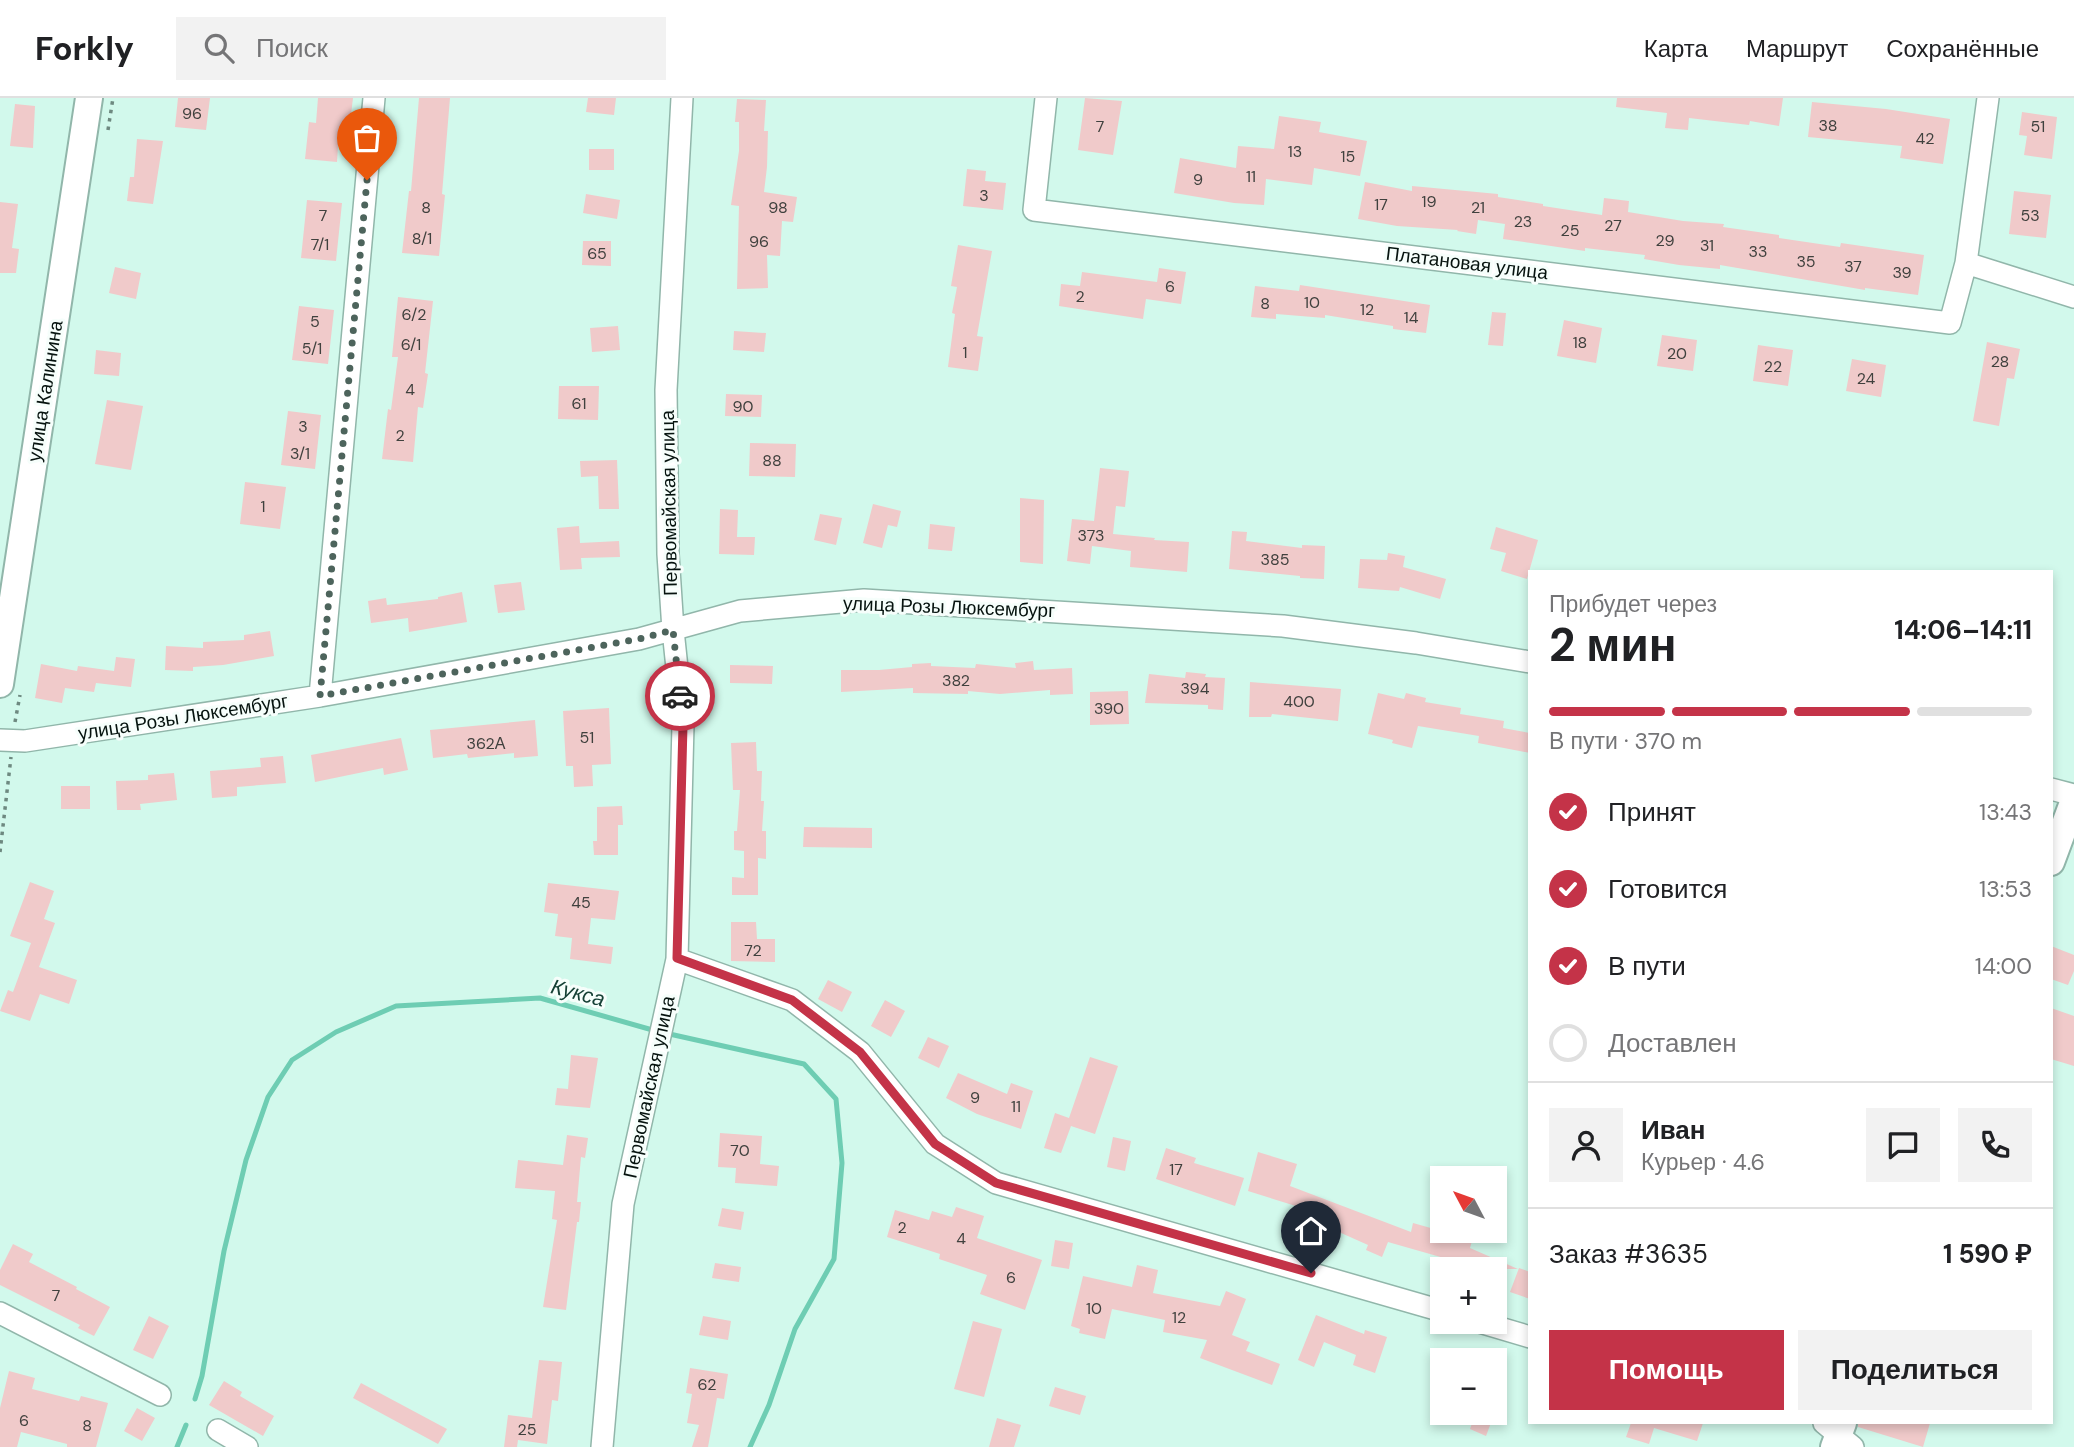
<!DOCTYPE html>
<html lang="ru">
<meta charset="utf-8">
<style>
body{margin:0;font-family:"DM Sans",sans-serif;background:#f2f2f2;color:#202124;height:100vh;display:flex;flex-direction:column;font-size:26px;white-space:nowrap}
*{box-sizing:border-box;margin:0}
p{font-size:23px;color:#757577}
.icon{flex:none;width:38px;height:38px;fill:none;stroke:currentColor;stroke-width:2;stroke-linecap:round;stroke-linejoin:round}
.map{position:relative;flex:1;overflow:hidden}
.side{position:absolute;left:1528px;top:472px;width:525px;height:854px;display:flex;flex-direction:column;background:#fff;border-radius:0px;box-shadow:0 4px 10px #0003}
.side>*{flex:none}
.needle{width:46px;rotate:311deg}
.fabs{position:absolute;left:1430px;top:1068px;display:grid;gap:14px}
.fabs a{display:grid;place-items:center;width:77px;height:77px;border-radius:0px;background:#fff;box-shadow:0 4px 10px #0003;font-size:35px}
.pin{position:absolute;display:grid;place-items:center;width:60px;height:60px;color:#fff;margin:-72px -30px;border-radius:50% 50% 50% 0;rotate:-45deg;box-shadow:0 0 7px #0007}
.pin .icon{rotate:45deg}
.courier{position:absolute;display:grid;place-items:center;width:70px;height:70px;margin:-35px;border:5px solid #c43348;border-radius:50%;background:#fff;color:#222;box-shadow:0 2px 9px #0007}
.overview em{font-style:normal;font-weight:700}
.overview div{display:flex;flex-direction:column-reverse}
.overview{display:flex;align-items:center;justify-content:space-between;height:119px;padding:0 21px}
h1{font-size:46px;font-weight:700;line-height:52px}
.bar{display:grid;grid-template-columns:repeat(4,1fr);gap:10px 7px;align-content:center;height:84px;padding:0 21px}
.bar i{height:9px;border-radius:5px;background:#e0e0e0}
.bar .on{background:#c43348}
.bar p{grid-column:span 4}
.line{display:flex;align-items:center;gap:18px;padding:0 21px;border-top:2px solid #e0e0e0}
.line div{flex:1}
.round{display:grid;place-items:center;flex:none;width:74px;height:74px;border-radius:0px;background:#f2f2f2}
ol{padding:0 21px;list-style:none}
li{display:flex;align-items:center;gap:21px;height:77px}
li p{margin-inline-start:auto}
li .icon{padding:7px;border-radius:50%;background:#c43348;color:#fff;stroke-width:4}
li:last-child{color:#757577}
li i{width:38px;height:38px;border:4px solid #e0e0e0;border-radius:50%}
.primary-button{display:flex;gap:14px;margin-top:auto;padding:14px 21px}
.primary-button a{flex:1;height:80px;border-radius:0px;background:#c43348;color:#fff;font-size:28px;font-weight:700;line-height:80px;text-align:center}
.primary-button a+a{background:#f2f2f2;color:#202124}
header{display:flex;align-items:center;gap:42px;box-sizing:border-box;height:98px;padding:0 35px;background:#fff;border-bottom:2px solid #e0e0e0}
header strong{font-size:33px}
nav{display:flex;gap:38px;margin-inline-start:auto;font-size:24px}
.search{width:490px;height:63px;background:#f2f2f2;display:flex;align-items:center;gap:18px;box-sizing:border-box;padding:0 24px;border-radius:0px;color:#757577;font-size:26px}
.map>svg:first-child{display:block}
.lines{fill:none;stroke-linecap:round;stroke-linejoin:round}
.stream{stroke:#6ecdb3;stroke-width:5}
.building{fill:#f0caca}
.minor-casing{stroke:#91b6aa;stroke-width:24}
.tertiary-casing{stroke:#91b6aa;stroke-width:30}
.path{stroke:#6e8980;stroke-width:3.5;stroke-dasharray:3.5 5;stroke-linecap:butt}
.minor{stroke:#fff;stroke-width:21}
.tertiary{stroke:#fff;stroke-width:26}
.done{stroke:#4d645c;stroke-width:7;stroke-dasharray:0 12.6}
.route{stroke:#c43348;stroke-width:9}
.labels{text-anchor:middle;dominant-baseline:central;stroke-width:6;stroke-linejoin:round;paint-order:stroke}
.number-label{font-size:16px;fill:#40413e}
.street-label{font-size:19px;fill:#06130f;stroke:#f6fefb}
.water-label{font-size:21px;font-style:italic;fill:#164136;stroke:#f6fefb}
</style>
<header>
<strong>Forkly</strong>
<div class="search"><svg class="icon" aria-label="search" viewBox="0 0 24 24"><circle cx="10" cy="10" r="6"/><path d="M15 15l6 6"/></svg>Поиск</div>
<nav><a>Карта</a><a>Маршрут</a><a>Сохранённые</a></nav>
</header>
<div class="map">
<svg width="2074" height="1349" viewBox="0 0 2074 1349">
<rect width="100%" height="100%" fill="#d2f9ec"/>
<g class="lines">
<!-- stream -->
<path class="stream" d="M665 935 804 966 836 1001 842 1065 834 1161 795 1231 769 1307 750 1349
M195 1301 202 1278 224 1153 246 1062 268 999 292 962 336 934 396 908 540 900 656 933
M177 1349 186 1327"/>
</g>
<!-- building -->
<path class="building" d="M178 0H210L206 32 175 29Z
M318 0H353L347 49 338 48 337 64 305 61 309 24 316 25Z
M419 0H450L442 96 445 97 439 158 402 155 409 93H411Z
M588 0H616L614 17 586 14Z
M1085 0 1122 3 1113 57 1078 52Z
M1617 0H1783L1779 28 1750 23 1749 27 1689 20 1688 32 1665 30 1667 15 1616 9Z
M737 1 766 2 764 33H768L767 69 764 94 797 99 793 124 782 123 780 158 767 157 768 190 737 191 739 108 731 107 739 53V24H735Z
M1812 4 1886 11 1950 21 1943 66 1900 60 1902 48 1808 39Z
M15 6 35 8 33 50 10 48Z
M2022 14 2057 19 2052 61 2024 57 2027 38 2019 37Z
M1279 18 1321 24 1319 34 1367 43 1360 78 1314 70 1312 87 1266 81 1264 107 1234 105 1174 95 1180 60 1236 70 1238 48 1274 51Z
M137 41 163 43 153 106 127 103 130 79H134Z
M589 51H614V72H589Z
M967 71 986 73 985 83 1006 85 1003 112 963 108Z
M1365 84 1412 93V88L1498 96V99L1543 106V108L1602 117 1604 100 1629 103 1628 114 1683 123 1724 126 1723 129 1779 137V140L1840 149 1841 145 1924 157 1918 197 1865 190V192L1720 167V171L1679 167 1644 161 1645 157 1585 150V153L1503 141 1505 126 1478 122 1476 136 1457 133 1458 132 1397 128 1358 121Z
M2014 93 2051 97 2046 140 2009 136Z
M586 96 620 102 617 121 583 115Z
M307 102 342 105 336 163 301 160Z
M0 104 18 106 12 150 19 151 16 175H0Z
M583 143H611V168L582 167Z
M958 147 992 153 977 238 983 239 978 273 948 269 955 216 952 215 957 189 951 188Z
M115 169 141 175 136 201 109 195Z
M1159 170 1186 174 1181 206 1146 201 1143 221 1059 208 1061 186 1080 188 1082 174 1157 184Z
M1300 187 1430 207 1426 235 1393 231V228L1325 217V220L1276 216V221L1251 219 1255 188 1299 193Z
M398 199 433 203 425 275 428 276 423 310 418 309 413 364 382 361 388 311 391 312 398 259H392Z
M299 208 334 212 328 266 292 262Z
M1492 214 1506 215 1503 248 1488 247Z
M1564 222 1602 230 1596 265 1557 258Z
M618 228 620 252 592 254 590 230Z
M734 233 766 235 764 254 733 252Z
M1662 237 1697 242 1693 273 1657 268Z
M1987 244 2020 251 2014 281 2007 280 1999 328 1973 323Z
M1758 247 1793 252 1788 288 1753 283Z
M96 252 121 255 119 278 94 276Z
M1852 261 1886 267 1881 299 1846 293Z
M559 288H599L598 322 558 321Z
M726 296 762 297 761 319 725 318Z
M107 302 143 308 131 372 95 366Z
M288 313 321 317 315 371 281 367Z
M750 345 796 346 795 379 749 378Z
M617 362 619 411H599L598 378 581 379 580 363Z
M1100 370 1129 373 1125 409 1116 408 1113 436 1155 440 1154 442 1189 444 1187 474 1130 469 1131 453 1092 448 1090 466 1067 463 1072 421 1094 423Z
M245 384 286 389 280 431 240 426Z
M1020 400 1044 402 1043 466 1020 464Z
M873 406 901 413 897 429 888 427 882 450 863 445Z
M720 411 738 412 737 439H755L754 457 719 456Z
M820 416 842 420 836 447 814 442Z
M930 426 955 429 952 453 928 451Z
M579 428 580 445 619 443 620 459 581 460 582 471 560 472 557 430Z
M1496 429 1538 442 1527 481 1501 473 1506 455 1490 451Z
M1232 433 1247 434 1246 443 1302 450V447L1325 448 1324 481 1300 480V478L1229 471Z
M1388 455 1405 458 1403 469 1446 481 1440 501 1400 489 1399 493 1358 490 1360 461 1387 462Z
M521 484 525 512 498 515 494 487Z
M462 494 467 524 409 534 408 520 371 525 368 503 386 500 387 507 438 501V499Z
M270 533 274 558 223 567 193 569V573L165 572 166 548 203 550V544L244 542V537Z
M116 559 135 561 131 589 96 585 94 594 65 590 62 605 35 600 41 566 77 573 78 568 114 573Z
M1033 563 1034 572 1072 570 1073 596 1050 597V592L1000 596 968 593V596L913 595V590L841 594V572H879L912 569V566L931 565V568L975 570 976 566 1016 570 1015 565Z
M730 567 773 568 772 586 730 585Z
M1186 574 1206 576 1205 579 1225 580 1223 612 1208 611V607L1145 605 1149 576 1185 580Z
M1250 584 1341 591 1338 623 1272 616 1271 619H1249Z
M1128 593 1129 626 1090 627V594Z
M1378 595 1404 601 1406 595 1426 600 1425 604 1461 610 1460 616 1504 623 1503 630 1530 635V655L1478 645 1479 638 1418 628 1412 650 1392 645 1393 642 1368 636Z
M609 610 611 666 592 667 593 688 574 689 573 668H566L563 613Z
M535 622 538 658 514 660V655L468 660 467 656 433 660 430 632Z
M401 640 408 672 384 677 383 670 315 684 311 657Z
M756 644 757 673H762L761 703H764L762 733H766V761L758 760V797H732V779L744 780V753L734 752V733H737L740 692H733L731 645Z
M283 658 286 685 237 689V698L212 700 210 673 261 669 260 660Z
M174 675 177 702 140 706 141 712H117L116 683 148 682V677Z
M61 688H90V711H61Z
M622 708 623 727H618V757H594L593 743H597V709Z
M804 729 872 730V750L803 749Z
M30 784 54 793 44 821 55 825 39 869 77 882 69 906 40 896 30 923 0 913 8 892 13 894 31 845 10 838Z
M548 785 619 793 615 822 591 820 588 846 613 849 611 866 570 861 572 840 555 838 558 816 544 814Z
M731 824H756L757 841H775V864L731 863Z
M2051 848 2074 857V873L2068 887 2051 881Z
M828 882 852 894 842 914 818 901Z
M885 902 905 913 891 939 871 928Z
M2051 910 2074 918V968L2051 961Z
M928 939 949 948 939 970 918 960Z
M571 957 598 960 590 1010 555 1007 557 990 568 991Z
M1090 959 1118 968 1095 1036 1071 1028 1061 1055 1044 1050 1055 1015 1069 1020Z
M958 975 1007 996 1011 985 1033 993 1021 1031 977 1016 946 1000Z
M720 1035 762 1038 760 1066 779 1068 777 1088 735 1085 736 1070 718 1069Z
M567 1037 588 1040 585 1060 581 1059 577 1104H581L579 1124H577L566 1212 543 1209 557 1122 552 1121 555 1093 515 1090 518 1062 563 1067Z
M1113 1039 1131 1043 1125 1073 1107 1069Z
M1166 1050 1196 1060 1194 1065 1244 1080 1235 1108 1156 1081Z
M1258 1054 1297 1066 1290 1088 1411 1134 1413 1125 1452 1136 1472 1143 1470 1150 1518 1171H1448L1451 1162 1388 1144 1382 1159 1366 1152 1368 1147 1321 1126 1320 1129 1295 1120 1299 1109 1248 1093Z
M956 1109 984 1118 977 1140 1042 1162 1025 1212 980 1196 987 1177 939 1161 940 1156 887 1139 895 1112 929 1122 932 1113 952 1119Z
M722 1110 744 1114 741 1132 718 1128Z
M1055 1142 1073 1145 1069 1171 1051 1168Z
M13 1146 33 1156 29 1164 77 1189 76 1191 110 1209 94 1238 78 1230 80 1227 0 1187V1172Z
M715 1165 741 1169 739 1184 712 1180Z
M1137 1167 1158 1172 1153 1195 1220 1208 1226 1193 1246 1201 1232 1237 1250 1244 1246 1253 1280 1266 1272 1287 1200 1260 1207 1242 1163 1234 1165 1222 1112 1211 1105 1241 1079 1235 1080 1231 1071 1228 1083 1178 1132 1189Z
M1519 1170 1530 1174V1201L1510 1194Z
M1316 1217 1364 1236 1365 1232 1387 1239 1375 1275 1353 1267 1356 1257 1324 1244 1314 1269 1298 1262Z
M149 1218 169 1228 153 1261 133 1252Z
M703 1218 731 1223 728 1242 699 1237Z
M973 1223 1002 1231 984 1299 954 1291Z
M539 1262 562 1264 558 1303 552 1302 547 1346 518 1342 517 1349H504L508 1317 532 1320Z
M690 1270 728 1276 724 1301 717 1300 708 1349H692L699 1327 687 1325 692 1296 686 1295Z
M9 1273 35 1280 32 1291 79 1303 81 1298 108 1305 96 1349H67V1346L21 1334 17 1349H0V1310Z
M224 1283 242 1294 240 1298 274 1318 263 1338 209 1307Z
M361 1285 447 1331 438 1346 353 1300Z
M1055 1289 1086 1298 1080 1317 1049 1308Z
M137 1310 155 1320 142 1343 124 1333Z
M1476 1314H1495L1486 1338 1470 1331Z
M997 1320 1021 1327 1014 1349H989Z
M1631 1325H1703L1697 1343 1654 1330 1649 1346 1626 1339Z
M1858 1325H1930L1923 1349 1858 1329Z"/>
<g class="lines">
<defs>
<path id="minor" d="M1046 0 1034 112 1950 225 1966 165
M1988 0 1966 165 2074 199
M320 598 374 0
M0 642 25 643 320 598 639 541 740 513 864 502 1283 528 1416 545 1530 564
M2051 691 2074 697
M677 861 792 902 860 954 935 1046 996 1085 1442 1213
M0 1215 160 1297
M1476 1223 1530 1239
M1824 1325 1853 1349
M218 1332 247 1349
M602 1349 623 1106 677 861 683 627 673 532 668 456 666 292 682 0"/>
<path id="tertiary" d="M0 586 89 0
M2051 764 2074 702
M1834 1349 1843 1325"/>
</defs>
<!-- minor casing -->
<use href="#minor" class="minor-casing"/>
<!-- tertiary casing -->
<use href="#tertiary" class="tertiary-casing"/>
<!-- path -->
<path class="path" d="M108 32 113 0
M15 624 20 597
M0 754 11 659"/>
<!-- minor -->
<use href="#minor" class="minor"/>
<!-- tertiary -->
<use href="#tertiary" class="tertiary"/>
</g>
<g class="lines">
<!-- done -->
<path class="done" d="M367 82 320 598 639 541 673 532 680 598"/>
<!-- route -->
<path class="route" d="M680 598 683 627 677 860 792 902 860 954 935 1046 996 1085 1311 1175"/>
</g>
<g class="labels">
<!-- number labels -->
<g class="number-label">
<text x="192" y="15">96</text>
<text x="1828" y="27">38</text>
<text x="1100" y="28">7</text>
<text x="2038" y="28">51</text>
<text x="1925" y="40">42</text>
<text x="1295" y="53">13</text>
<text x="1348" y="58">15</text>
<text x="1251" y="78">11</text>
<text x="1198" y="81">9</text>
<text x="984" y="97">3</text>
<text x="1429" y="103">19</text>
<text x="1381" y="106">17</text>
<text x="426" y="109">8</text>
<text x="778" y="109">98</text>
<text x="1478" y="109">21</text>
<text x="323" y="117">7</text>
<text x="2030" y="117">53</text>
<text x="1523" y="123">23</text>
<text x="1613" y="127">27</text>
<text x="1570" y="132">25</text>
<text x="422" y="140">8/1</text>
<text x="1665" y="142">29</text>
<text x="759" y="143">96</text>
<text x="320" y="146">7/1</text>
<text x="1707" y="147">31</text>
<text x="1758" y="153">33</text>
<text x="597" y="155">65</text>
<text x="1806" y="163">35</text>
<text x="1853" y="168">37</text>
<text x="1902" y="174">39</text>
<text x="1170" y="188">6</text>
<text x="1080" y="198">2</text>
<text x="1312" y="204">10</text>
<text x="1265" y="205">8</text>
<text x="1367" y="211">12</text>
<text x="414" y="216">6/2</text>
<text x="1411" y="219">14</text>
<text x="315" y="223">5</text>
<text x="1580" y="244">18</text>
<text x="411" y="246">6/1</text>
<text x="312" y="250">5/1</text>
<text x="965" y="254">1</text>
<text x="1677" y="255">20</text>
<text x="2000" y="263">28</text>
<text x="1773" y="268">22</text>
<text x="1866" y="280">24</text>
<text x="410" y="291">4</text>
<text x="579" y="305">61</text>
<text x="743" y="308">90</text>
<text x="303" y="328">3</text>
<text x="400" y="337">2</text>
<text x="300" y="355">3/1</text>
<text x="772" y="362">88</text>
<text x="263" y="408">1</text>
<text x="1091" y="437">373</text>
<text x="1275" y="461">385</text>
<text x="956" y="582">382</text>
<text x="1195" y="590">394</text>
<text x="1299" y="603">400</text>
<text x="1109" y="610">390</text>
<text x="587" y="639">51</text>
<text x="486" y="645">362А</text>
<text x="581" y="804">45</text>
<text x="753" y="852">72</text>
<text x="975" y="999">9</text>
<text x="1016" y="1008">11</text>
<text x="740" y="1052">70</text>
<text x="1176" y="1071">17</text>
<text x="902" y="1129">2</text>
<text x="961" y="1140">4</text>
<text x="1011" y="1179">6</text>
<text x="56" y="1197">7</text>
<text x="1094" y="1210">10</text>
<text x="1179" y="1219">12</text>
<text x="707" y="1286">62</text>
<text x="24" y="1322">6</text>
<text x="87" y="1327">8</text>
<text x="527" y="1331">25</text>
</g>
<!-- street labels -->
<g class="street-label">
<text transform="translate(1467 165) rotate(7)">Платановая улица</text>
<text transform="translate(45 293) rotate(-81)">улица Калинина</text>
<text transform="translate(669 405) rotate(-91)">Первомайская улица</text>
<text transform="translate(949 509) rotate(2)">улица Розы Люксембург</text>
<text transform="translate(183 619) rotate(-9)">улица Розы Люксембург</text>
<text transform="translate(649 989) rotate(-78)">Первомайская улица</text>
</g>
<!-- water labels -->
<g class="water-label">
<text transform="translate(578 895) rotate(15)">Кукса</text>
</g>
</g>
</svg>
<div class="fabs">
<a><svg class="needle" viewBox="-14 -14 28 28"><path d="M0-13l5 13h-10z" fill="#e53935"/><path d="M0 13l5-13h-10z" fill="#757577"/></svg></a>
<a>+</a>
<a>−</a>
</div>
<div class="pin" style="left:367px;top:82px;background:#ea580c"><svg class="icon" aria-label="bag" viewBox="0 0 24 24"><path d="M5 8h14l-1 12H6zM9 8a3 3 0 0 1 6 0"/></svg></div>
<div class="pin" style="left:1311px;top:1175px;background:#1f2937"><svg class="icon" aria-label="home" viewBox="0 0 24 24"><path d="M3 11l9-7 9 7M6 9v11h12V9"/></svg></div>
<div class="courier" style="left:680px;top:598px"><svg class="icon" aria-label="car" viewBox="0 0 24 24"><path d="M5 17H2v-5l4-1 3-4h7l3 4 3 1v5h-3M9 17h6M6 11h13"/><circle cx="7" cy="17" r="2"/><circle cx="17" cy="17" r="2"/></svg></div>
<section class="side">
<div class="overview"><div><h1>2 мин</h1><p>Прибудет через</p></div><em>14:06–14:11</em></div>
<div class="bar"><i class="on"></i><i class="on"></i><i class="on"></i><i></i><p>В пути · 370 m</p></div>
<ol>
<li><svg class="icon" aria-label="check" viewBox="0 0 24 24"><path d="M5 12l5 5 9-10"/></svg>Принят<p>13:43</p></li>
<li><svg class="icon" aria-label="check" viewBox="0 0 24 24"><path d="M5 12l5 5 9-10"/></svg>Готовится<p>13:53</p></li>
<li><svg class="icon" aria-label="check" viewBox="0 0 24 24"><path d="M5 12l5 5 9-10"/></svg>В пути<p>14:00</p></li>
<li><i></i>Доставлен</li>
</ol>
<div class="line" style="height:126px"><a class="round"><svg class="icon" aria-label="person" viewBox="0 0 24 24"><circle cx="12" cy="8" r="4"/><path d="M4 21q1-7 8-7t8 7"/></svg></a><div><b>Иван</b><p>Курьер · 4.6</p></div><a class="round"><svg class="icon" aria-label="chat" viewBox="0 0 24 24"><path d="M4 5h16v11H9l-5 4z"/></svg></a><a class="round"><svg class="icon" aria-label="phone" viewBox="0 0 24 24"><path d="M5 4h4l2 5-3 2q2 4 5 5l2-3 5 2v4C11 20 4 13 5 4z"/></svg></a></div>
<div class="line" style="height:91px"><div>Заказ #3635</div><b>1 590 ₽</b></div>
<div class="primary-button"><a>Помощь</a><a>Поделиться</a></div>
</section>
</div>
